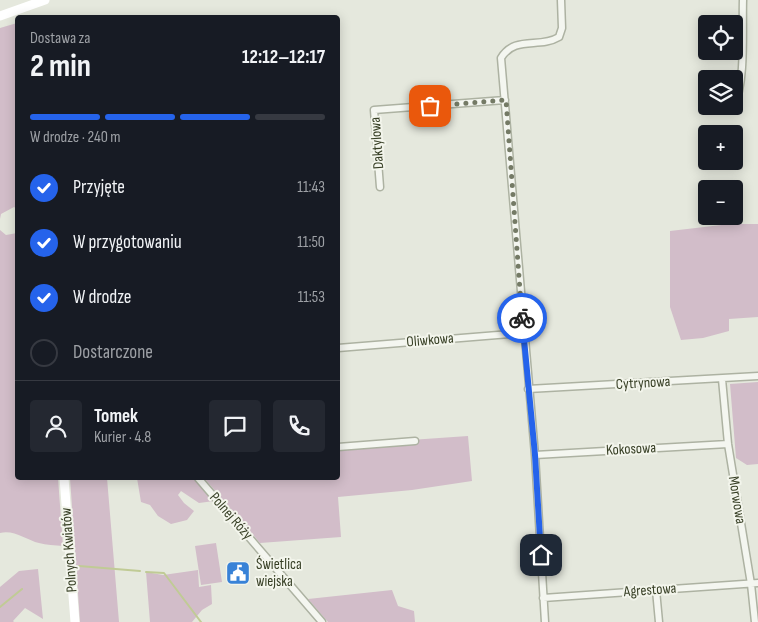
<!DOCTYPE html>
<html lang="pl">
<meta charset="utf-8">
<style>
body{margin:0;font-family:"Sofia Sans Condensed",sans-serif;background:#242831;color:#f1f3f6;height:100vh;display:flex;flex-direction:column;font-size:19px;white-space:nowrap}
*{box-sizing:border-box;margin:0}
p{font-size:16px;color:#9ea1a6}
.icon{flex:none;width:28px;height:28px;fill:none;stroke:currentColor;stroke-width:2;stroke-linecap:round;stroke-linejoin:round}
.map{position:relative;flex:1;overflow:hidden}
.panel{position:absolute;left:15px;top:15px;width:325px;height:465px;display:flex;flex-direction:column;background:#171b24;border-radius:5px;box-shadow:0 2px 12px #0003}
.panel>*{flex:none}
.fabs{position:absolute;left:698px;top:15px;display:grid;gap:10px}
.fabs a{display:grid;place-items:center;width:45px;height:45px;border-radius:5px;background:#171b24;box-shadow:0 2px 12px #0003;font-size:25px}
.pin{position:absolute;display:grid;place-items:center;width:42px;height:42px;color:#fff;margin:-21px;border-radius:10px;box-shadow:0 2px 8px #0006}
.courier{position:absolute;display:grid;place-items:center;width:50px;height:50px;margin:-25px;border:4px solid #2563eb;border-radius:50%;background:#fff;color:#222;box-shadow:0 1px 6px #0007}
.overview em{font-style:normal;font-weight:700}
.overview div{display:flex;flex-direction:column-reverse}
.overview{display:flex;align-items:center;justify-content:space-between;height:85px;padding:0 15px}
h1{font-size:32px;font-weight:700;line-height:38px}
.bar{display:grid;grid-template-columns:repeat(4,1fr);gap:8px 5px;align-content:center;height:60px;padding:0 15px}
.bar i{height:6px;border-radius:4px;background:#363941}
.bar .selected{background:#2563eb}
.bar p{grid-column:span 4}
.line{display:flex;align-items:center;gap:12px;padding:0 15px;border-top:1px solid #363941}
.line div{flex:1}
.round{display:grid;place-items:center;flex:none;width:52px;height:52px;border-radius:5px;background:#242831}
ol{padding:0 15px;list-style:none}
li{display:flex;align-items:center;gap:15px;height:55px}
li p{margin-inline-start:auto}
li .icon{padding:5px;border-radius:50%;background:#2563eb;color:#fff;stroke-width:4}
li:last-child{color:#9ea1a6}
li i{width:28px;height:28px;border:2px solid #363941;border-radius:50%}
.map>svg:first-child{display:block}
.green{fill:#d2bdc9}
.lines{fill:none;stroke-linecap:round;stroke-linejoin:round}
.stream{stroke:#c0cb95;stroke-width:2}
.street-casing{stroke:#adb2a2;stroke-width:9}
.street{stroke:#f4f6f0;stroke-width:6}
.secondary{stroke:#fff;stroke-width:9}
.done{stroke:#747a65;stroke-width:5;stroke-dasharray:0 9}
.route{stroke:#2563eb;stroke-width:6}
.labels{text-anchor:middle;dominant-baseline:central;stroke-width:4;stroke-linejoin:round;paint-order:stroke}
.street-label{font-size:15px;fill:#373f25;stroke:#f3f5ec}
.poi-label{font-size:15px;fill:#373f25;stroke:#f3f5ec;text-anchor:start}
</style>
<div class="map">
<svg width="758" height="622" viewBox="0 0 758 622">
<rect width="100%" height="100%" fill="#e5e8dd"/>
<!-- green -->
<path class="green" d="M17 23V209L14 207 1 214 0 219V28Z
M730 224H758V317L729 319V331L703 338 681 340 670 307V231Z
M0 230 6 235 17 233 18 306 15 307V354L18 368V478H58L63 546C55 545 46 545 39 543 27 540 13 529 0 533Z
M758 382V464L747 465 736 458 730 384Z
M468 436 472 481 412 490 338 497 341 537 260 543 205 479 338 478V445Z
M70 478H107L119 622H80Z
M137 478H194L214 501 199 503 181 491 178 495 184 503 194 511 187 520 171 524 158 516 150 505 141 502Z
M216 543 222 582 201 585 195 546Z
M38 569 43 619 25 608 13 621 14 622H0V587L19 571Z
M198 570 199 587 211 585 212 604 202 610 192 622H150L146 572 163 575Z
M392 590 398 606 414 611 415 622H328L308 599Z"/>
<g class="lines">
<!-- stream -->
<path class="stream" d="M79 566 140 571
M146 572 164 573 201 622
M0 607 22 589"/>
<defs>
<path id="street" d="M734 106C746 82 742 28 743 0
M380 187 374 110 505 100
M338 348 523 333
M722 379 728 444 751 584 755 622
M528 389 758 376
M338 447 415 441
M535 455 728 444
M198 478 322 622
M656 590 659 622
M543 598 758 583
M545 622 535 455 501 58C515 35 539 49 559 37L562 28 561 0"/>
</defs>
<!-- street casing -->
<use href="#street" class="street-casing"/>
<!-- street -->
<use href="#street" class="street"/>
<!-- secondary -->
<path class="secondary" d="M0 16 45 0
M64 478 75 622"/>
</g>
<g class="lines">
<!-- done -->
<path class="done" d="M430 106 506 100 522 318"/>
<!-- route -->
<path class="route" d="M522 318 535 455 541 555"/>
</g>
<!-- icons -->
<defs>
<symbol id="civic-square" viewBox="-11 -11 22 22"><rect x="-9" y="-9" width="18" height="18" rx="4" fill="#3882d7" stroke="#f3f5ec"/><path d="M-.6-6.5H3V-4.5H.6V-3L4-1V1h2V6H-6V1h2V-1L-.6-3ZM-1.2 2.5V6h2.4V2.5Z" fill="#fff"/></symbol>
</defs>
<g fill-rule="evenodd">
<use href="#civic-square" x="224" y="559" width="28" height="28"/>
</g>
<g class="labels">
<!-- street labels -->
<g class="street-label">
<text transform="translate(377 143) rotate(-94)">Daktylowa</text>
<text transform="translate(430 340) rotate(-5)">Oliwkowa</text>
<text transform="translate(643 383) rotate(-3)">Cytrynowa</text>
<text transform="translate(631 449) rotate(-3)">Kokosowa</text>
<text transform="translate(737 500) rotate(81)">Morwowa</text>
<text transform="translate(231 516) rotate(49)">Polnej Róży</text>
<text transform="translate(69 550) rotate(-94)">Polnych Kwiatów</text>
<text transform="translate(650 590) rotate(-4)">Agrestowa</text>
</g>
<!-- poi labels -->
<g class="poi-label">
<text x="256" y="564">Świetlica<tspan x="256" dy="17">wiejska</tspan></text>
</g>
</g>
</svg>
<div class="fabs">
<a><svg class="icon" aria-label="locate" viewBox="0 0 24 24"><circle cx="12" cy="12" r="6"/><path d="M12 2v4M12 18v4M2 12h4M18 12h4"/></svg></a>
<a><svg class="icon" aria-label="layers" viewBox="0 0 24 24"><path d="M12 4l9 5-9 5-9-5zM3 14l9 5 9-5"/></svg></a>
<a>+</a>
<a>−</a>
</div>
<div class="pin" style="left:430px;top:106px;background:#ea580c"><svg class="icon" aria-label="bag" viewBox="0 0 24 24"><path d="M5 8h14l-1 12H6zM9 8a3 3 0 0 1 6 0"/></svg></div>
<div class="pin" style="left:541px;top:555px;background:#1f2937"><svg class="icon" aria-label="home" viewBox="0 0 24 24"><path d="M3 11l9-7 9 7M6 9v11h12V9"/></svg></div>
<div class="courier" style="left:522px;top:318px"><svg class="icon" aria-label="bike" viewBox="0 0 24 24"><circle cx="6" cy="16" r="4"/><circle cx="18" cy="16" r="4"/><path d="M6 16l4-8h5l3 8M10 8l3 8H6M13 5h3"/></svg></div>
<section class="panel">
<div class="overview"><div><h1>2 min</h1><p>Dostawa za</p></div><em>12:12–12:17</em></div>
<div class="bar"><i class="selected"></i><i class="selected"></i><i class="selected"></i><i></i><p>W drodze · 240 m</p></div>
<ol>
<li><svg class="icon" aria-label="check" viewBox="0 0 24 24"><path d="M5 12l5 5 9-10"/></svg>Przyjęte<p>11:43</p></li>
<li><svg class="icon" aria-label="check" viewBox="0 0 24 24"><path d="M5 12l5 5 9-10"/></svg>W przygotowaniu<p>11:50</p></li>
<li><svg class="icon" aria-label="check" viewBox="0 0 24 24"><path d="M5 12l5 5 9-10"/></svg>W drodze<p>11:53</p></li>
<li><i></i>Dostarczone</li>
</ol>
<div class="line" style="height:90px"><a class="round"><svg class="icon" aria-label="person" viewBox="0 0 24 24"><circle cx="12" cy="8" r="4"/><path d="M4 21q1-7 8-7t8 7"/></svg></a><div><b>Tomek</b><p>Kurier · 4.8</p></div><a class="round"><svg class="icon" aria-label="chat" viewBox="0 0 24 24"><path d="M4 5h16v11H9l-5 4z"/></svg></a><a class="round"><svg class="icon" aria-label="phone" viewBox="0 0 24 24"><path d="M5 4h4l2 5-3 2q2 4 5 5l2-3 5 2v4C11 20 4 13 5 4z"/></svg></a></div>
</section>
</div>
